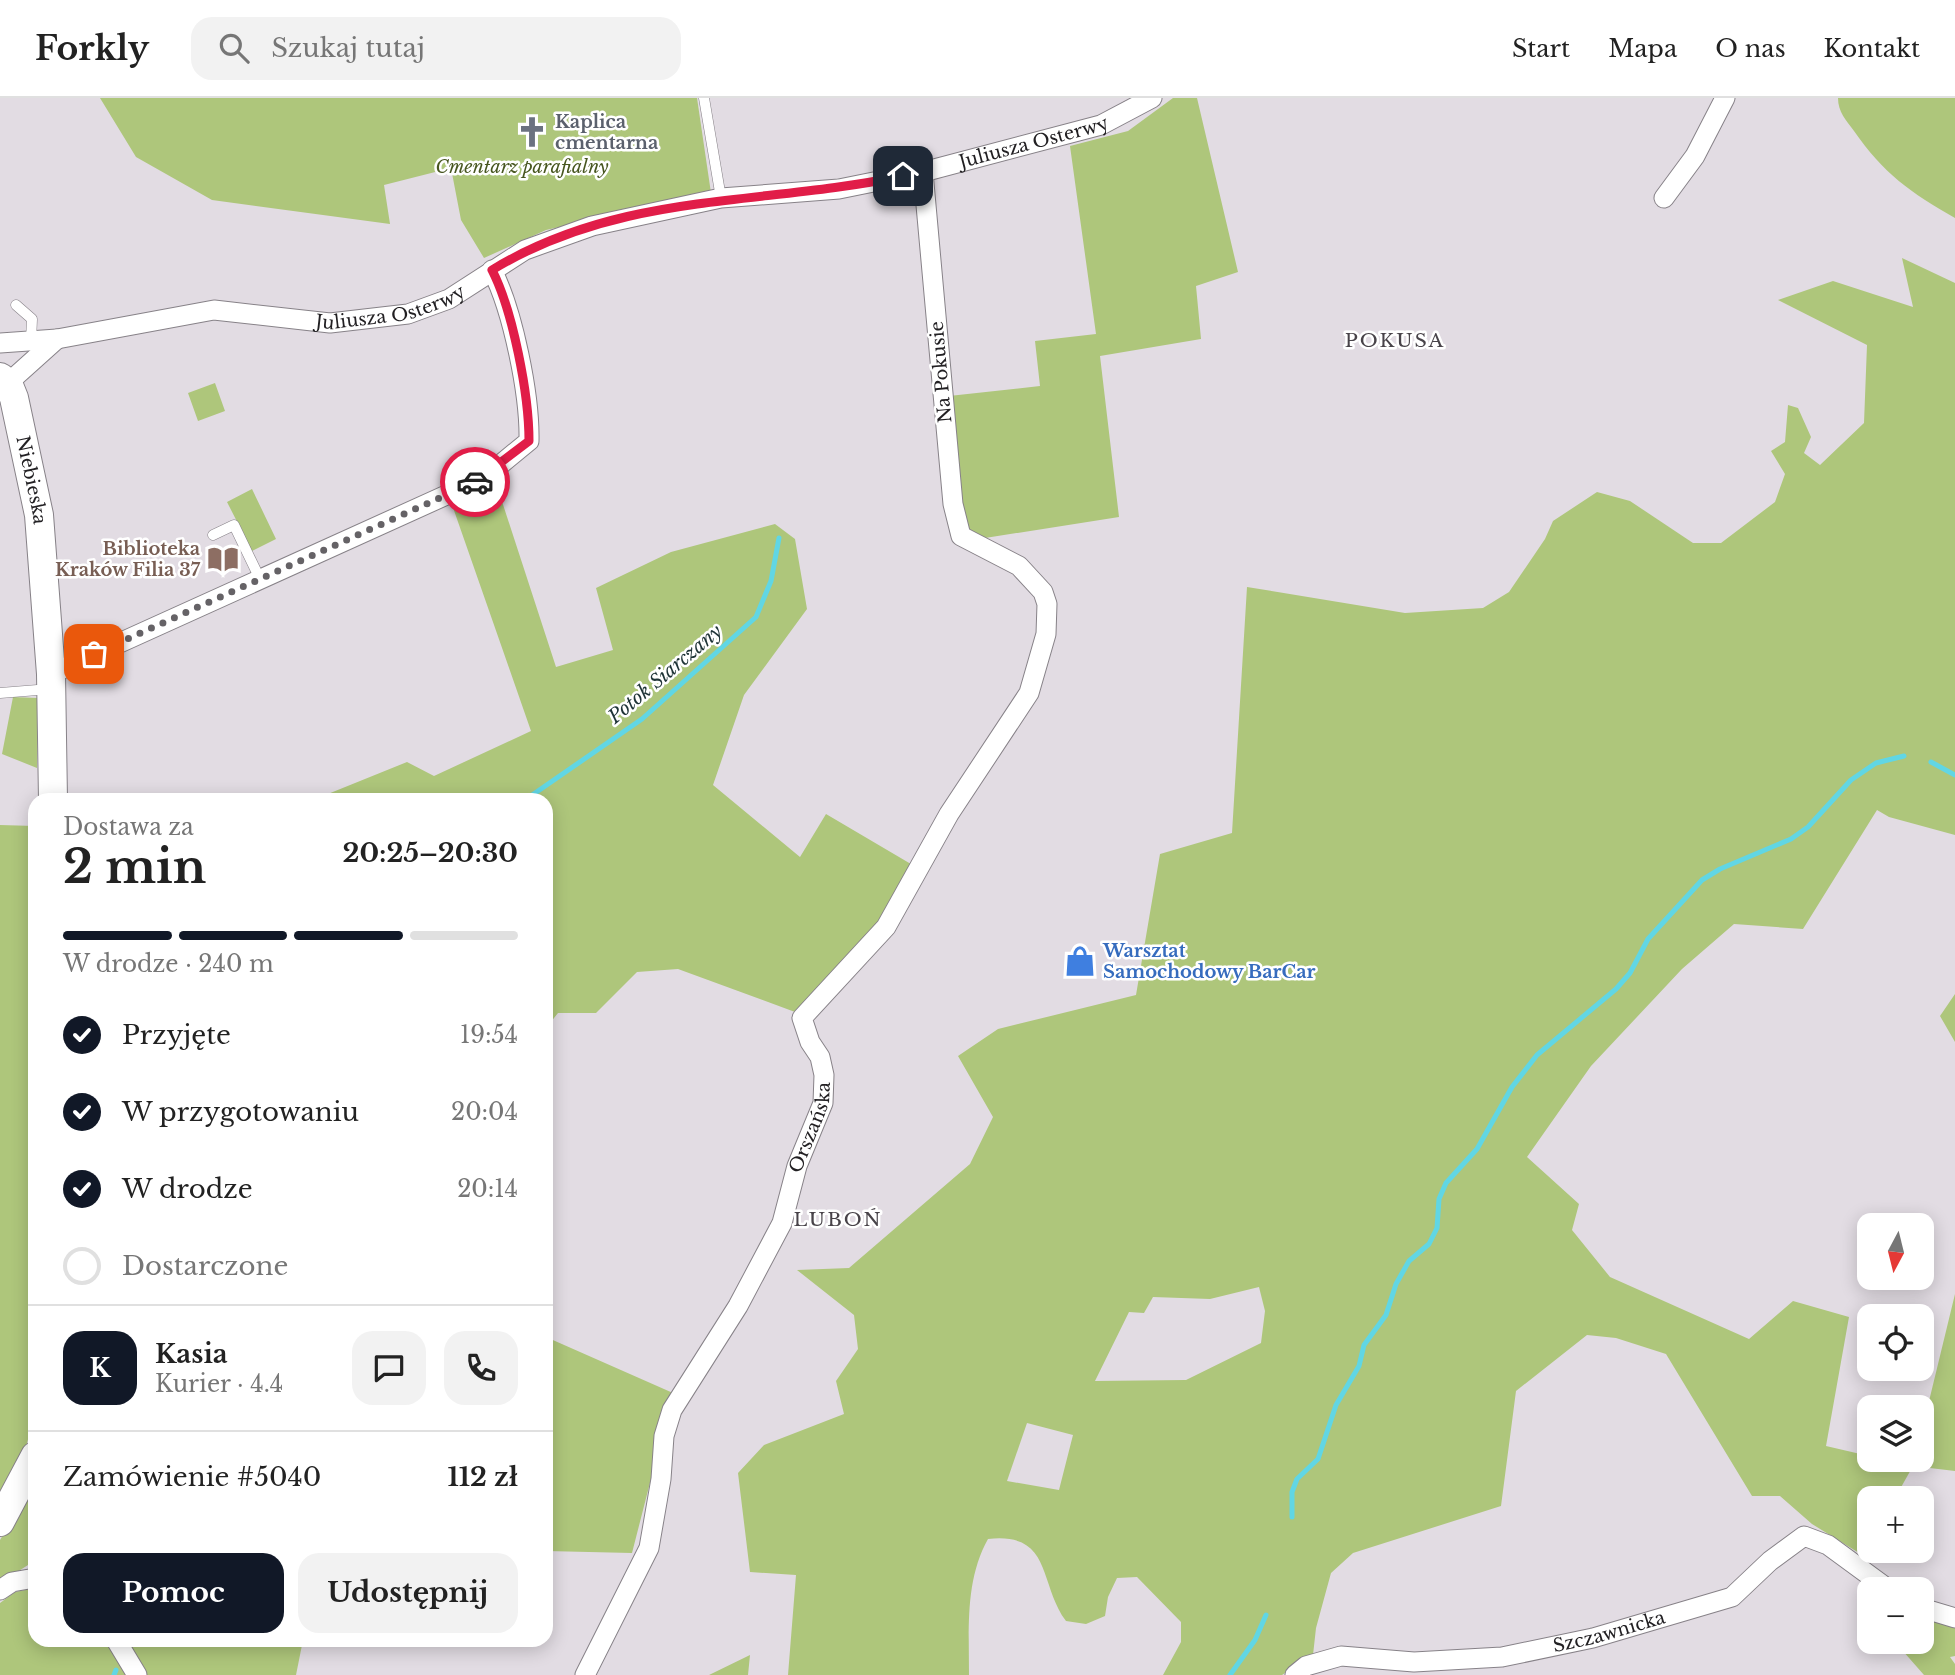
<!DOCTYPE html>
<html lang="pl">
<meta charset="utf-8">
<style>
body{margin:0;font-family:"Libre Baskerville",serif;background:#f2f2f2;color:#222;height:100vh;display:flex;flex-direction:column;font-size:26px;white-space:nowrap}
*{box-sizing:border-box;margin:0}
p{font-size:23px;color:#767676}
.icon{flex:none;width:38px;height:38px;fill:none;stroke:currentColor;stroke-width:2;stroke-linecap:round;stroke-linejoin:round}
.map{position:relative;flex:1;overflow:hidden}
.details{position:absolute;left:28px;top:695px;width:525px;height:854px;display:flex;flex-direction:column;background:#fff;border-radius:21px;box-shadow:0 4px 18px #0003}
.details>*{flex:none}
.needle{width:46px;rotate:187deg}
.tools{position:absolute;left:1857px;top:1115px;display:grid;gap:14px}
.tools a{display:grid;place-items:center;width:77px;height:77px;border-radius:14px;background:#fff;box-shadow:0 4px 18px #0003;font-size:35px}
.pin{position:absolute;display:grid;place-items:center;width:60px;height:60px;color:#fff;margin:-30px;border-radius:14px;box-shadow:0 4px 10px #0006}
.courier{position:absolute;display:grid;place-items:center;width:70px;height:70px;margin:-35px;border:5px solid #e11d48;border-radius:50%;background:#fff;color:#222;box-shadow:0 2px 9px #0007}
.head em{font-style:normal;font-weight:700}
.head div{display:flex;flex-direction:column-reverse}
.head{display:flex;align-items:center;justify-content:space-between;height:119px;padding:0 35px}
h1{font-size:46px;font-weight:700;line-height:52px}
.bar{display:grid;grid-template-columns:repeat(4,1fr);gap:10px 7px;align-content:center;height:84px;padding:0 35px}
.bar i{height:9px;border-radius:5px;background:#e0e0e0}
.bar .on{background:#111827}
.bar p{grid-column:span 4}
.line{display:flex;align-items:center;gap:18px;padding:0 35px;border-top:2px solid #e0e0e0}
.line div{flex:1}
.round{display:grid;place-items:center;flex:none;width:74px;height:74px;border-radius:21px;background:#f2f2f2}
ol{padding:0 35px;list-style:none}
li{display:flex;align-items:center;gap:21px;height:77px}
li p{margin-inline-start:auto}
li .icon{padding:7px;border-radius:50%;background:#111827;color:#fff;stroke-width:4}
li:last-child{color:#767676}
li i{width:38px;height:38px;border:4px solid #e0e0e0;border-radius:50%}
.cta{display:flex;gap:14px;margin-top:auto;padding:14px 35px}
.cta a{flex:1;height:80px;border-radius:21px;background:#111827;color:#fff;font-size:28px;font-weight:700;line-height:80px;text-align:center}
.cta a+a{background:#f2f2f2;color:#222}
header{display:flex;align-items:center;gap:42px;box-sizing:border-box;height:98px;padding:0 35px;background:#fff;border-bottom:2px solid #e0e0e0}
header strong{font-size:33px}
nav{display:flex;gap:38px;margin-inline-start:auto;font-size:24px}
.search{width:490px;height:63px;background:#f2f2f2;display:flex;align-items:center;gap:18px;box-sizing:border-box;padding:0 24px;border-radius:21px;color:#767676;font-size:26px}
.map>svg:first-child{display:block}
.green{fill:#aec67b;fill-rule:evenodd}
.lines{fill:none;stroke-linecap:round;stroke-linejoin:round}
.stream{stroke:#61d6e4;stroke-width:5}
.lane-casing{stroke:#878288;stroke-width:11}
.street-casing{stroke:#878288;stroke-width:21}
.secondary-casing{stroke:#878288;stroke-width:30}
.lane{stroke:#fff;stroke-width:10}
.street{stroke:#fff;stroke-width:19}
.secondary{stroke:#fff;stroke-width:28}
.done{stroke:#656266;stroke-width:7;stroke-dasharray:0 12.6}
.route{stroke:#e11d48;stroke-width:9}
.labels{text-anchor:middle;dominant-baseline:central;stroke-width:5;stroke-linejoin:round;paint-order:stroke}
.worship-label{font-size:18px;font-weight:bold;fill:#5b616d;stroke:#fff;text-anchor:start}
.street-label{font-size:18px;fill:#222023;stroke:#fff}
.park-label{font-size:18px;font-style:italic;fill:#47561f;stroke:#fff}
.education-label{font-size:18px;font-weight:bold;fill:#785e54;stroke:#fff;text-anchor:end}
.shop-label{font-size:18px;font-weight:bold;fill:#366cbe;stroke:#fff;text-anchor:start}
.neighbourhood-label{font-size:19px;letter-spacing:2px;fill:#484349;stroke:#fff}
.water-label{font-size:19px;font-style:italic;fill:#1e3336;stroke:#fff}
</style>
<header>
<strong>Forkly</strong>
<div class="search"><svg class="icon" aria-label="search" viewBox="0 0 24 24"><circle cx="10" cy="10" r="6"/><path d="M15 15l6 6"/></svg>Szukaj tutaj</div>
<nav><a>Start</a><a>Mapa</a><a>O nas</a><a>Kontakt</a></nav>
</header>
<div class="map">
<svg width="1955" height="1577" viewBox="0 0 1955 1577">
<rect width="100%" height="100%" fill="#e2dce3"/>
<!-- green -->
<path class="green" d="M100 0H697L711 95 546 132 484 160 461 122 451 70 384 87 390 126 212 102 136 59Z
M1173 0H1197L1238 174 1196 188 1201 241 1100 258 1119 419 985 440 965 429 949 298 1040 288 1035 243 1096 236 1070 48 1128 33Z
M1838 0H1955V120C1911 95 1883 75 1854 33 1846 22 1838 14 1838 0Z
M1902 160 1955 185V737L1889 719 1877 712 1803 831 1734 826 1682 871 1591 968 1527 1059 1579 1106 1572 1132 1610 1179 1749 1241 1793 1203 1849 1219 1826 1348 1869 1358V1362L1912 1368 1914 1362H1922V1332L1955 1196V1373L1913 1368 1895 1400H1869V1448L1864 1458 1812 1426 1780 1398H1752L1666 1256 1616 1240 1587 1237 1516 1293 1501 1408 1353 1455 1331 1475 1316 1530 1313 1557 1282 1577H1163L1181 1544V1524L1137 1479 1117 1480 1108 1499 1105 1518 1086 1526 1066 1523C1038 1485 1053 1434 988 1441 965 1482 969 1531 969 1577H788L796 1477 750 1474 738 1375 764 1347 844 1316 836 1283 858 1251 854 1217 797 1172 849 1170 970 1066 993 1019 958 958 998 931 1136 897 1160 756 1232 735 1247 489 1405 515 1483 510 1509 494 1545 441 1553 423 1597 394 1630 403 1693 445H1721L1775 404 1785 376 1771 353 1785 344 1788 307 1798 310 1811 339 1804 355 1820 367 1864 325 1867 247 1778 202 1833 183 1913 209ZM1259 1189 1265 1213 1261 1245 1186 1282 1095 1283 1129 1214 1144 1215 1153 1199 1210 1201ZM1027 1325 1073 1337 1059 1392 1007 1383Z
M215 285 225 313 198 323 188 295Z
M495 382 556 569 613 552 596 490 671 454 775 426 795 441 807 511 744 597 713 687 800 759 826 716 916 769 873 830 795 914 678 871 637 874 596 915H558L546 930V702H313L407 664 434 678 531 633 450 401Z
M252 391 276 441 252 453 227 404Z
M13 599 38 600 37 670 2 656Z
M0 727 35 728V1314L25 1353 0 1397Z
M1955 896V944L1940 918Z
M546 1239 673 1295 632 1455 546 1453Z
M35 1384V1467H28L0 1485V1442Z
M35 1490V1542H303L296 1577H0V1505L15 1494Z
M1922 1509 1955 1522V1558L1950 1559 1955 1566V1577H1924L1895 1544H1922Z
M750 1557 748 1577H709Z"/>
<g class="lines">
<!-- stream -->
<path class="stream" d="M1931 664 1955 677
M525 702 642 621 756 519 771 483 779 440
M1292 1419V1394L1297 1381 1318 1361 1336 1307 1359 1268 1364 1247 1386 1217 1396 1186 1409 1163 1429 1146 1437 1130 1439 1101 1446 1085 1477 1051 1512 989 1537 957 1616 891 1630 875 1648 841 1702 782 1720 771 1791 741 1808 729 1851 682 1876 665 1904 658
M114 1577 116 1572
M1230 1577 1255 1542 1266 1517"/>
<defs>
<path id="lane" d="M704 0 721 100
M16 207 32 221 31 243
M213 437 234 427 260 481
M0 595 50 591"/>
<g id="street">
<path d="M1664 100 1695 58 1725 0"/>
<path id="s1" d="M0 245 57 241 214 212 330 225 408 216 449 201 525 152 592 128 721 100 839 91 923 74 1101 27 1152 0"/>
<path d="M8 285 57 241"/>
<path d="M51 576 484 380 529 343C530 297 513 213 492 172"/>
<path d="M0 1492 12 1484 35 1480"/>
<path d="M1922 1510 1955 1520"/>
<path d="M116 1542 137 1577"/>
<path id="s2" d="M585 1577 649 1450 661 1381 664 1338 672 1312 738 1208 782 1125 797 1068 823 1005 824 977 820 959 810 944 802 920 886 829 949 716 1029 595 1046 536 1047 506 1043 494 1019 468 961 438 953 406 923 74"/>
<path id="s3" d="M1295 1577 1306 1568 1341 1558 1414 1564 1502 1559 1593 1540 1732 1499 1770 1463 1804 1438 1828 1447 1888 1491"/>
</g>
<g id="secondary">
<path id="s4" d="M0 279 8 285 14 300 39 417 51 576 53 702"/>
<path d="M0 1424 35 1358"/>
</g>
</defs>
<!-- lane casing -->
<use href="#lane" class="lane-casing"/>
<!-- street casing -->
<use href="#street" class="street-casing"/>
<!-- secondary casing -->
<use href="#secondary" class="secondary-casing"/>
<!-- lane -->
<use href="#lane" class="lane"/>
<!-- street -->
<use href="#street" class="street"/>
<!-- secondary -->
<use href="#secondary" class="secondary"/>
</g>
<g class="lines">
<!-- done -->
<path class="done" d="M94 556 475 384"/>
<!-- route -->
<path class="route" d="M475 384 529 343C529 297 513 213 492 172 622 93 760 108 903 78"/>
</g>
<!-- icons -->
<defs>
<symbol id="church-bare" viewBox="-9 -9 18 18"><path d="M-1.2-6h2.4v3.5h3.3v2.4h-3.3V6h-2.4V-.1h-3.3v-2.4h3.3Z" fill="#6b7280" stroke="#fff" stroke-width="2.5" paint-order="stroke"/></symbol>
<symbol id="library-bare" viewBox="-9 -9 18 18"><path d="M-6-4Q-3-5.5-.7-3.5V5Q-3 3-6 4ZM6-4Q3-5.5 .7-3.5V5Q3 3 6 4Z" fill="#8d6e63" stroke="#fff" stroke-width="2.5" paint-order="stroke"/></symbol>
<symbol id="shop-bare" viewBox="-9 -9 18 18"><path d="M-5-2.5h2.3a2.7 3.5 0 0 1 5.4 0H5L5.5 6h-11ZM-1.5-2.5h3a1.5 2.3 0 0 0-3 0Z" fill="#3f7fe0" stroke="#fff" stroke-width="2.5" paint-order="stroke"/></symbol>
</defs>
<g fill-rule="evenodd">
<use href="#church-bare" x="510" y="12" width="44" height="44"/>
<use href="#library-bare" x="201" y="439" width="44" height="44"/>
<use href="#shop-bare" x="1058" y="841" width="44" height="44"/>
</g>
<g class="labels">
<!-- worship labels -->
<g class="worship-label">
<text x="555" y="24">Kaplica<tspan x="555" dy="21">cmentarna</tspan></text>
</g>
<!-- street labels -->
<g class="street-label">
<text stroke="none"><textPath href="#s1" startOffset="1068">Juliusza Osterwy</textPath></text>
<text stroke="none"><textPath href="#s1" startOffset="396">Juliusza Osterwy</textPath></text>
<text transform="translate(941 274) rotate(-95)">Na Pokusie</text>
<text stroke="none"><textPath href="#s4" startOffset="110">Niebieska</textPath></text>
<text stroke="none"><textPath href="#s2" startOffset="600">Orszańska</textPath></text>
<text stroke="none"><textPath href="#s3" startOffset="322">Szczawnicka</textPath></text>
</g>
<!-- park labels -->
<g class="park-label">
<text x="522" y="69">Cmentarz parafialny</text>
</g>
<!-- education labels -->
<g class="education-label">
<text x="200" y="451">Biblioteka<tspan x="200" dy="21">Kraków Filia 37</tspan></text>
</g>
<!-- shop labels -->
<g class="shop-label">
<text x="1103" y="853">Warsztat<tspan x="1103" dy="21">Samochodowy BarCar</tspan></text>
</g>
<!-- neighbourhood labels -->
<g class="neighbourhood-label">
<text x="1395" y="242">POKUSA</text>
<text x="838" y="1121">LUBOŃ</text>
</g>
<!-- water labels -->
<g class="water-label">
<text transform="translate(665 576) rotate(-40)">Potok Siarczany</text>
</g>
</g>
</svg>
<div class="tools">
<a><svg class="needle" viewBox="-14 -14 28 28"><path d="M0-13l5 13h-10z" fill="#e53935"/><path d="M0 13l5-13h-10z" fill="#767676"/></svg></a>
<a><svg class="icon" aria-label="locate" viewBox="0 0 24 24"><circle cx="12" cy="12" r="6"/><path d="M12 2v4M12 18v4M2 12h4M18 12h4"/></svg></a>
<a><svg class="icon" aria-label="layers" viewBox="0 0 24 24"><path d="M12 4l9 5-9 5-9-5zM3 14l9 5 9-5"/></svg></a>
<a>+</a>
<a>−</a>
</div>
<div class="pin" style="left:94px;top:556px;background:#ea580c"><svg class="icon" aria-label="bag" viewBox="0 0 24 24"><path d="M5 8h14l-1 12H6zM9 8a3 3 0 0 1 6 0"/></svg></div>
<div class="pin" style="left:903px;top:78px;background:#1f2937"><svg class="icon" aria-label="home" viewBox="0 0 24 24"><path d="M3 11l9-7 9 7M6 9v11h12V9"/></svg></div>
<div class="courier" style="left:475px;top:384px"><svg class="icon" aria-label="car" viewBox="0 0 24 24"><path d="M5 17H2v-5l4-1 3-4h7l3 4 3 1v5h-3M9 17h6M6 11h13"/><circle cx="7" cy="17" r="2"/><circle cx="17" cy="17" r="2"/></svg></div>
<section class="details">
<div class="head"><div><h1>2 min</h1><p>Dostawa za</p></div><em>20:25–20:30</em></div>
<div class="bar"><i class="on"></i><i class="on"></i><i class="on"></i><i></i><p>W drodze · 240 m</p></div>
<ol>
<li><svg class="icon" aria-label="check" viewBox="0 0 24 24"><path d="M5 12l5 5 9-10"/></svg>Przyjęte<p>19:54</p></li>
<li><svg class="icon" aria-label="check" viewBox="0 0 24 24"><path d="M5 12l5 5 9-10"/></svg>W przygotowaniu<p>20:04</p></li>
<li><svg class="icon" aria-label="check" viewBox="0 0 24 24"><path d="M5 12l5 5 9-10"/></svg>W drodze<p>20:14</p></li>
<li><i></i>Dostarczone</li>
</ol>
<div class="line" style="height:126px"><b class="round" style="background:#111827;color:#fff">K</b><div><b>Kasia</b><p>Kurier · 4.4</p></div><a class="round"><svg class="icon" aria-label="chat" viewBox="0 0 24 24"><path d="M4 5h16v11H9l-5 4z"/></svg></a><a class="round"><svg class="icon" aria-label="phone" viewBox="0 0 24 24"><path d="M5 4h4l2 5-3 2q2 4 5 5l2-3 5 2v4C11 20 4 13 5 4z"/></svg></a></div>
<div class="line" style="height:91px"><div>Zamówienie #5040</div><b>112 zł</b></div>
<div class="cta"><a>Pomoc</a><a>Udostępnij</a></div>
</section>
</div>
